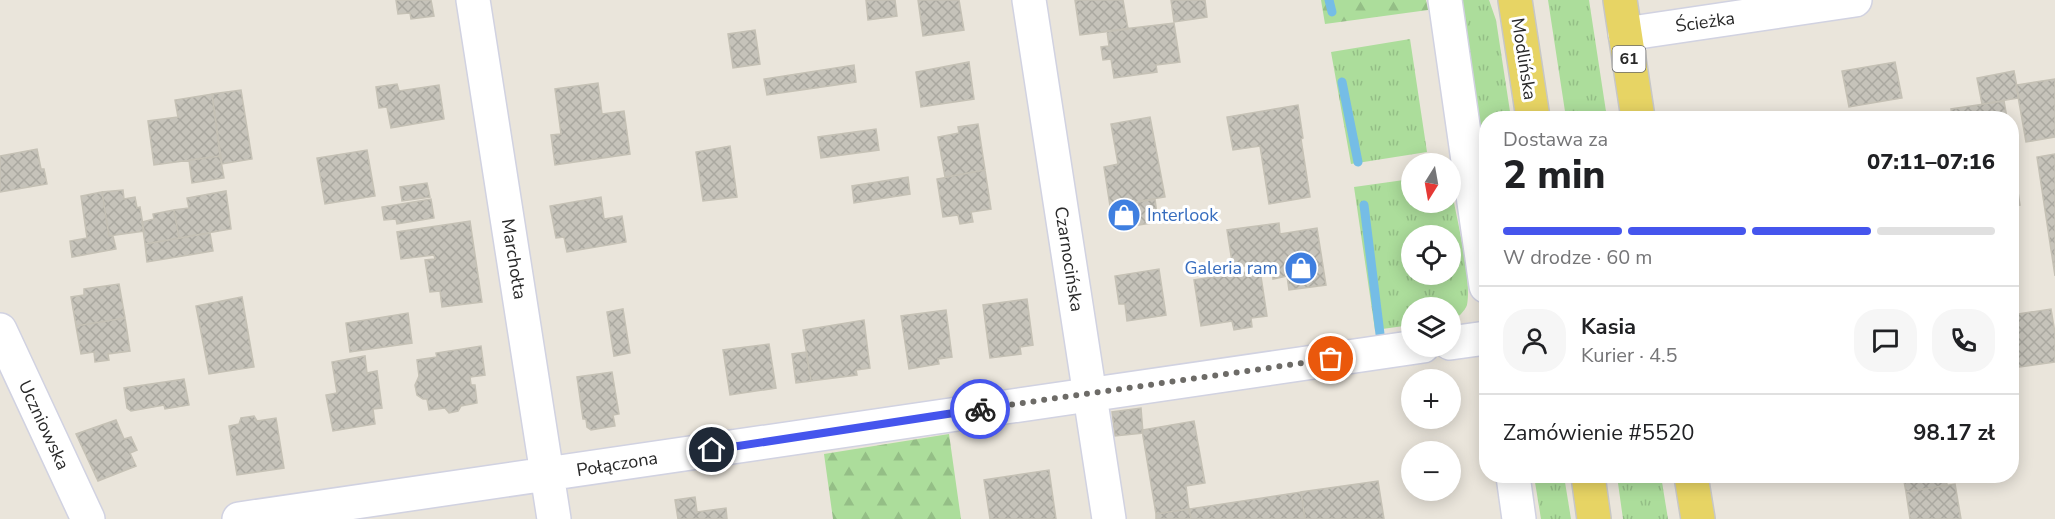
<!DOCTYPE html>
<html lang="pl">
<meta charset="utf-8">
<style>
body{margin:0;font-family:"Nunito Sans",sans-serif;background:#f6f6f6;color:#202124;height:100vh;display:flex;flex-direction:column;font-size:22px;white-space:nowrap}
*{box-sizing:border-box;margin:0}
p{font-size:20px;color:#757577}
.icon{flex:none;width:33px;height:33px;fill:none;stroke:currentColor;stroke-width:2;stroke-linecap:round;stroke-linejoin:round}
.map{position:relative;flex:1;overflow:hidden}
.sheet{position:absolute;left:1479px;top:111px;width:540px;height:372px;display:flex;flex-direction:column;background:#fff;border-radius:24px;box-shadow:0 3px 15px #0003}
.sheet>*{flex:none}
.needle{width:39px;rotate:191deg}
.buttons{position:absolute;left:1401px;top:153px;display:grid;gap:12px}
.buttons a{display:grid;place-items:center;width:60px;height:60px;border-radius:50%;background:#fff;box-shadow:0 3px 15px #0003;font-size:30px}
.pin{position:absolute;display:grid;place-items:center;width:51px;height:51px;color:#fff;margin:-26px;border:3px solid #fff;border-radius:50%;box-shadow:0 2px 6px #0007}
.courier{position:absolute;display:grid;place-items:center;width:60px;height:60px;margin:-30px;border:4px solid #4555ed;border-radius:50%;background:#fff;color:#222;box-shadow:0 2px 8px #0007}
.overview em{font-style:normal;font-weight:800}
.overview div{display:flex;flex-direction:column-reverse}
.overview{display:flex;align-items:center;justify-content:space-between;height:102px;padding:0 24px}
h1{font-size:39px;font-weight:800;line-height:45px}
.bar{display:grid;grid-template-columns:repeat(4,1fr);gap:9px 6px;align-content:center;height:72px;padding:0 24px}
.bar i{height:8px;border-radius:4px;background:#e0e0e0}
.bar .selected{background:#4555ed}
.bar p{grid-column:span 4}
.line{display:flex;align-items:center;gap:15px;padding:0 24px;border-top:2px solid #e0e0e0}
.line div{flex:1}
.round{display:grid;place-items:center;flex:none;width:63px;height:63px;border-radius:24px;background:#f6f6f6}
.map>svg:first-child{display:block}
.grass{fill:url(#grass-tufts);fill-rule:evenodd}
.forest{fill:url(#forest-firs)}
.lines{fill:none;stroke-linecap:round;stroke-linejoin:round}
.stream{stroke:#75bde6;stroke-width:9}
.building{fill:url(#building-cross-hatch);stroke:#c5c1b5;stroke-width:1.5}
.minor-casing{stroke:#d1d2e1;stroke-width:36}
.major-casing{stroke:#c7c7c7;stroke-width:36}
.minor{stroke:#fff;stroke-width:33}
.major{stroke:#e7d464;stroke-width:33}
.done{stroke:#6d6b67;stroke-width:6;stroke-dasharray:0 10.8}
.route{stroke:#4555ed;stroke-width:8}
.labels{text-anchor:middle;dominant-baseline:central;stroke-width:6;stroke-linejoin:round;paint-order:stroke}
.shield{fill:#fff;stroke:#696969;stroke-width:1.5}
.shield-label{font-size:16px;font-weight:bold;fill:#292929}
.street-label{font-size:18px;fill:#292929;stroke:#fff}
.shop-label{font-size:18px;fill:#366cbe;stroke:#fff;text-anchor:start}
</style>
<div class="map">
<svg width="2055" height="519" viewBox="0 0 2055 519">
<defs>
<pattern id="grass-tufts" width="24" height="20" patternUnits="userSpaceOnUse" patternTransform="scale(1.5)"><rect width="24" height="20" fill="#acdd9b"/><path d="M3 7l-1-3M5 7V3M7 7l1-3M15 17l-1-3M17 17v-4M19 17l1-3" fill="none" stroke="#94be86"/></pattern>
<pattern id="forest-firs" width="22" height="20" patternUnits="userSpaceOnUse" patternTransform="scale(1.5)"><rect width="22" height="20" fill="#acdd9b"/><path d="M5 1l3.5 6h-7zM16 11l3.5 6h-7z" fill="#94be86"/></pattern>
<pattern id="building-cross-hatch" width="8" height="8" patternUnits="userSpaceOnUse" patternTransform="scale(1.5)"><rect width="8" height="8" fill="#c6c3ba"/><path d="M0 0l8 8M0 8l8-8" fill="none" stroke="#aaa8a0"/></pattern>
</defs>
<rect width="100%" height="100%" fill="#eae5db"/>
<!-- grass -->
<path class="grass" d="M1462 0H1489L1496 20 1511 118H1486V164Z
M1548 0H1589L1607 118H1566Z
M1410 39 1427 152 1351 164 1331 52Z
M1411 179 1412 202H1450L1451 190 1452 192C1457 221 1472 278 1467 305 1465 311 1457 319 1451 320L1450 308H1412L1411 325 1375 330 1354 187ZM1412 236H1450V274H1412Z
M1534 476H1564L1571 519H1541Z
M1617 476H1661L1668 519H1623Z"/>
<!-- forest -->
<path class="forest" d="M1321 0H1426L1428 10 1325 24Z
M949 434 961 519H833L824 454Z"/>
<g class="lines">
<!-- stream -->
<path class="stream" d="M1329 0 1332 12
M1342 82 1358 162
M1364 205 1380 334"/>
</g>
<!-- building -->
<path class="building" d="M396 0H431L434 16 411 19 410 13 398 14Z
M866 0H895L897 16 868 20Z
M918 0H959L964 30 923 36Z
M1075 0H1123L1128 29 1080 35Z
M1171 0H1205L1207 17 1174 22Z
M1174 23 1180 62 1156 65 1157 72 1114 78 1111 59 1103 60 1101 47 1109 46 1107 31Z
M755 30 760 64 733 68 728 34Z
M969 62 974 99 921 107 916 72Z
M1895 62 1902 98 1849 107 1842 71Z
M854 65 856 82 767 95 764 79Z
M2014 71 2019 98 1982 104 1977 78Z
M2055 79V137L2026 142 2016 85Z
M598 83 602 114 624 111 630 154 555 165 551 135 561 134 555 89Z
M397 84 399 91 439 85 444 119 391 128 387 107 379 108 376 87Z
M241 90 252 159 222 164 212 94Z
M212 94 220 156 154 165 148 121 178 117 175 100Z
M2004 101 2007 118H1952L1951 109Z
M1298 105 1303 138 1301 139 1310 197 1269 204 1260 146 1233 150 1227 117Z
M1150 117 1165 197 1110 206 1104 167 1118 164 1111 124Z
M978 124 985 170 945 177 938 137 959 133 958 127Z
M876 129 879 150 821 158 818 137Z
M730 146 737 197 703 201 696 152Z
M37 149 41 169H44L47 184 0 192V156Z
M367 150 375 196 325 204 317 158Z
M2012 153 2020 205 2012 206Z
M2055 154V276L2037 157Z
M220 156 224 178 192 183 189 160Z
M985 170 991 209 971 212 973 222 960 224 958 215 943 217 937 179Z
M908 177 910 194 854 203 852 186Z
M427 183 430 197 402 201 400 187Z
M123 190 124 199 135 197 137 208 140 207 144 231 109 236 102 192Z
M226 191 231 229 179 238 174 210 189 208 187 198Z
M102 192 109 236H113L116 249 72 257 70 241 87 238 81 196Z
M601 197 604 219 622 216 626 242 567 252 564 237 556 238 550 206Z
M431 199 434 218 397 224 396 219 384 220 382 207Z
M1155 199 1158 222 1119 228 1115 206Z
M174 210 179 238 145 244 142 222 154 219 153 214Z
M470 221 482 302 442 307 440 291 430 292 425 260 435 259 434 255 401 259 397 232Z
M1279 223 1280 234 1317 228 1326 285 1289 290 1287 276 1273 279 1272 271 1264 272 1262 263 1233 268 1227 230Z
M210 233 213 251 147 262 145 244Z
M1159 269 1166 315 1127 321 1125 304H1119L1115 276Z
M1260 270 1267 316 1251 318 1252 327 1234 330 1232 321 1201 326 1194 280Z
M119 284 125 318 76 326 71 297 84 295V289Z
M242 297 254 367 209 374 196 306Z
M1027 299 1033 345 1020 347 1021 354 990 358 983 305Z
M623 309 630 353 614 356 607 312Z
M2051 309 2055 333V362L2012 368 2014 366 2012 355V315Z
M946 310 952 357 938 359 939 364 909 369 901 316Z
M408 313 412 343 350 352 346 323Z
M125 318 130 351 108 354 109 360 95 362 94 352 81 354 76 326Z
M864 320 870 368 856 370 857 375 811 381 803 330Z
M769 344 776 388 730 395 723 350Z
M481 346 485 375 470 377 471 385H475L477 403 461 406 458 411 449 413 445 408 429 410 427 399H423L417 395 415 385 419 376 417 360 437 357 436 353Z
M806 352 811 381 796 383 792 354Z
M365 356 367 373 377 371 382 408 373 409 375 424 333 431 326 395 337 393 332 362Z
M612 372 619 414 613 415 615 426 591 430 587 427 586 419H583L577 377Z
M184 379 189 405 165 409 164 405 131 411 127 408 124 388Z
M1141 408 1143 433 1115 436 1112 412Z
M254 416 257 421 276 418 284 468 237 475 229 426 239 424 241 418Z
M116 420 124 439 131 437 137 450 130 453 136 466 98 481 76 434Z
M1194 421 1205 483 1186 486 1189 509 1156 514 1142 430Z
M1049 470 1056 519H990L984 480Z
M1903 476H1946L1947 485 1906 492Z
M1378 481 1384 519H1305L1301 492Z
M1955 484 1961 519H1910L1906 492Z
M1301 492 1305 519H1191L1189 509Z
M695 497 697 512 726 508 727 519H678L675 500Z
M1189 509 1191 519H1156V514Z"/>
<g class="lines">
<defs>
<path id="minor" d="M473 0 554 519
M1029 0 1109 519
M1445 0 1486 286
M1625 34 1855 0
M0 330 88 519
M1450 343 1486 338
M1513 476 1519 519
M239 519C634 462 1028 400 1423 346"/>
<path id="major" d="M1515 0 1533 118
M1620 0 1638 118
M1588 476 1594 519
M1691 476 1698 519"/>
</defs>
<!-- minor casing -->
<use href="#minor" class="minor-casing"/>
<!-- major casing -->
<use href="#major" class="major-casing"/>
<!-- minor -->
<use href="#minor" class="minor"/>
<!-- major -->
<use href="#major" class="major"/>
</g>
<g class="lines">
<!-- done -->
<path class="done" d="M980 409 1331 359"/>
<!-- route -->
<path class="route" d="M712 450 980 409"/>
</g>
<!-- icons -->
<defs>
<symbol id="shop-disc" viewBox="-11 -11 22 22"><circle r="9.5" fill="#3f7fe0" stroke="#fff"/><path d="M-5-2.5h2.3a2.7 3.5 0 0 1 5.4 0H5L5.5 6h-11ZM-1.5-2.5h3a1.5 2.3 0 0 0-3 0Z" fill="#fff"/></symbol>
</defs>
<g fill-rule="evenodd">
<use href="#shop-disc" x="1105" y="196" width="38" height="38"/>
<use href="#shop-disc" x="1282" y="249" width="38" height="38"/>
</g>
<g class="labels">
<!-- shield labels -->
<rect class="shield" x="1612.5" y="46" width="33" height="26" rx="4.5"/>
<g class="shield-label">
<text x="1629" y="59">61</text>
</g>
<!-- street labels -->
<g class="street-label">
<text transform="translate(1705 22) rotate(-8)">Ścieżka</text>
<text transform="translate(1524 59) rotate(81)">Modlińska</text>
<text transform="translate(514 259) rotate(81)">Marchołta</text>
<text transform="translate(1069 259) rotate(81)">Czarnocińska</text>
<text transform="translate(44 425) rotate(65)">Uczniowska</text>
<text transform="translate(617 464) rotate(-9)">Połączona</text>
</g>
<!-- shop labels -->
<g class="shop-label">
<text x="1147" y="215">Interlook</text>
<text x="1278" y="268" text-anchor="end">Galeria ram</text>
</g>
</g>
</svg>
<div class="buttons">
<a><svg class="needle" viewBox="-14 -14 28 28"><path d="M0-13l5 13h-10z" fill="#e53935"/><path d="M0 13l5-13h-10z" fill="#757577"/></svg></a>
<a><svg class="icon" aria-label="locate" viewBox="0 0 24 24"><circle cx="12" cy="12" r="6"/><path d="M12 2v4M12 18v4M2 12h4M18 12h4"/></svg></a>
<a><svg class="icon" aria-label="layers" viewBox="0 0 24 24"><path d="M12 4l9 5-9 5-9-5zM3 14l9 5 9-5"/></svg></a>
<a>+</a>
<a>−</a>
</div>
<div class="pin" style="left:1331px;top:359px;background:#ea580c"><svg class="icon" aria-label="bag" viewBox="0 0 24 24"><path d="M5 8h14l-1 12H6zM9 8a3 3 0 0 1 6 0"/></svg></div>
<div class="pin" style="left:712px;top:450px;background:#1f2937"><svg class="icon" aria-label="home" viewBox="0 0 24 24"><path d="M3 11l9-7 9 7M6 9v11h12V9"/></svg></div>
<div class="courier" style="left:980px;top:409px"><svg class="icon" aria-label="bike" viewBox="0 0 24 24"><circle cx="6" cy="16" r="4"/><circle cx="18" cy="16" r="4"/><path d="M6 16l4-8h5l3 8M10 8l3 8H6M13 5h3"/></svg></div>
<section class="sheet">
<div class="overview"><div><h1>2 min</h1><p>Dostawa za</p></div><em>07:11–07:16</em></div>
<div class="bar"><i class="selected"></i><i class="selected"></i><i class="selected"></i><i></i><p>W drodze · 60 m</p></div>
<div class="line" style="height:108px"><a class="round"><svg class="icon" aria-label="person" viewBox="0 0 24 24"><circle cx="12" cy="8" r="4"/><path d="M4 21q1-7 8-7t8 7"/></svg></a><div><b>Kasia</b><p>Kurier · 4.5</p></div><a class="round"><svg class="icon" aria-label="chat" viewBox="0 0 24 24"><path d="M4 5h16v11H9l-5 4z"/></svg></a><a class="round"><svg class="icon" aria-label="phone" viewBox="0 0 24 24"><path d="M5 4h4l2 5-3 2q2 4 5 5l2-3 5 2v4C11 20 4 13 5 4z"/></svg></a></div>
<div class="line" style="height:78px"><div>Zamówienie #5520</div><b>98.17 zł</b></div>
</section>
</div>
